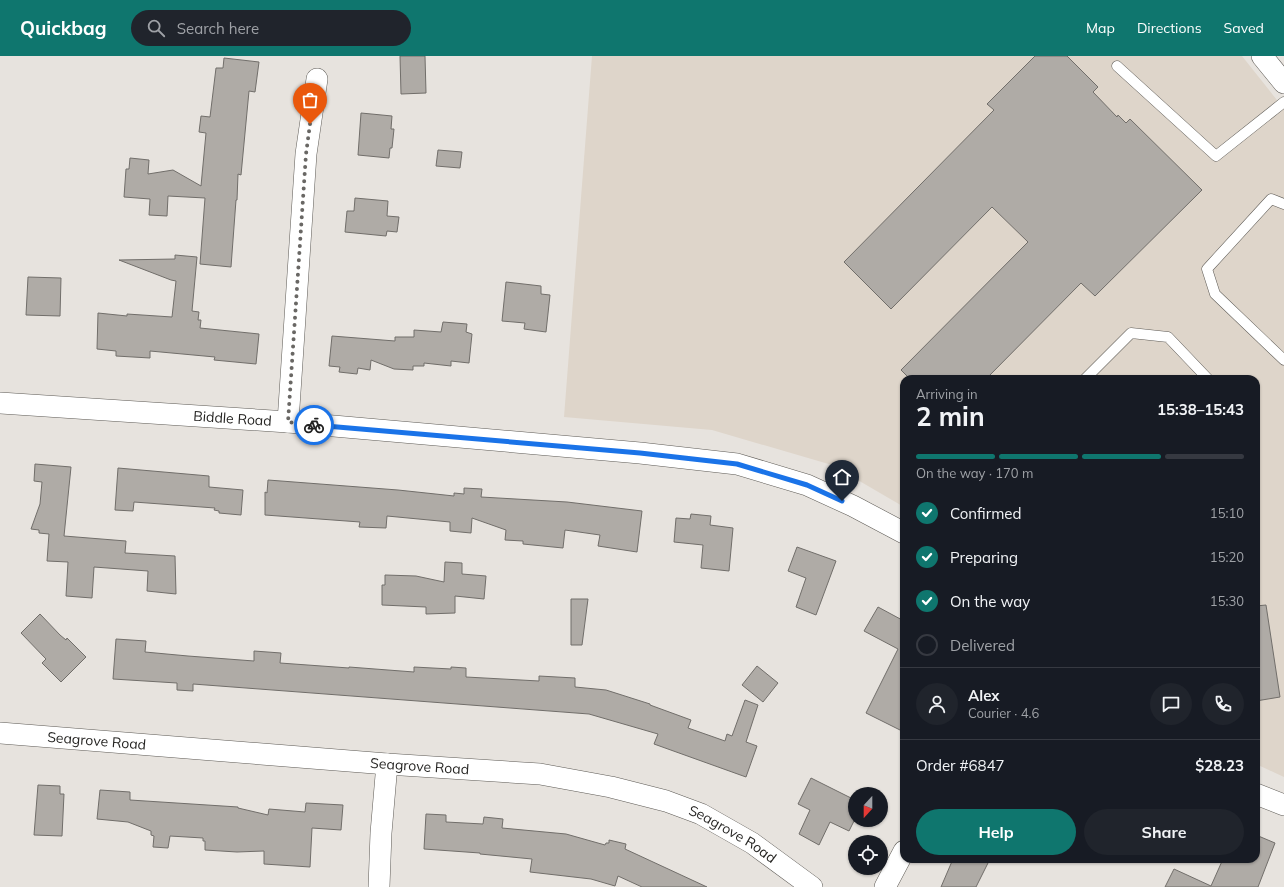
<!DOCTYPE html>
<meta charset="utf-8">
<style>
body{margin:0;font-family:Mulish,sans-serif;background:#20242c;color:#f1f3f6;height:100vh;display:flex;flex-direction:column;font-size:15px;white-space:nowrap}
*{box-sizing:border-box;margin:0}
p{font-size:13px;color:#9ea1a6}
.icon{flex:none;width:22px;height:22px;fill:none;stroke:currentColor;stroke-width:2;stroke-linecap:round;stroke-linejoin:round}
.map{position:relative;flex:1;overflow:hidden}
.side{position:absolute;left:900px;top:319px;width:360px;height:488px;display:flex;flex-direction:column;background:#171b24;border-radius:12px;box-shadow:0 1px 3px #0004}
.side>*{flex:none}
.needle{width:26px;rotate:201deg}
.fabs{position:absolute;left:848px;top:731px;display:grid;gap:8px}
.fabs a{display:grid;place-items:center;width:40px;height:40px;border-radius:50%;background:#171b24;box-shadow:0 1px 3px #0004;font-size:20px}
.pin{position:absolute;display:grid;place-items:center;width:34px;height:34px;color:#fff;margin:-41px -17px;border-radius:50% 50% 50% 0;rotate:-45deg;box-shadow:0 0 4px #0007}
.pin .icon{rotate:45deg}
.courier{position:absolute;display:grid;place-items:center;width:40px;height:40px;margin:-20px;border:3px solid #1a73e8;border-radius:50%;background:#fff;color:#222;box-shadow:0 1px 5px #0007}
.overview em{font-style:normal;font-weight:700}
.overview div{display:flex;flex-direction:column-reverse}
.overview{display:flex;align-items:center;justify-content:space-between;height:68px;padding:0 16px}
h1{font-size:26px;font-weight:700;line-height:30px}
.bar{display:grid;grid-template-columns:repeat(4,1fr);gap:6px 4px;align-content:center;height:48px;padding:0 16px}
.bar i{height:5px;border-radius:3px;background:#363941}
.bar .current{background:#0f766e}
.bar p{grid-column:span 4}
.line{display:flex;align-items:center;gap:10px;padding:0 16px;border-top:1px solid #363941}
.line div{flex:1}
.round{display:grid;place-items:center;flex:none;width:42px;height:42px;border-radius:21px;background:#20242c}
ol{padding:0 16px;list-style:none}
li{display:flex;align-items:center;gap:12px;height:44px}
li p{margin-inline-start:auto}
li .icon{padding:4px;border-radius:50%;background:#0f766e;color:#fff;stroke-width:4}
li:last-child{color:#9ea1a6}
li i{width:22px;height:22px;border:2px solid #363941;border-radius:50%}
.primary-button{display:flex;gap:8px;margin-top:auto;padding:8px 16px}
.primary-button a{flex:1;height:46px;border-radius:24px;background:#0f766e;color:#fff;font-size:16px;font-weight:700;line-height:46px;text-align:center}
.primary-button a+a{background:#20242c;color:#f1f3f6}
header{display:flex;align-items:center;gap:24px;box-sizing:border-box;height:56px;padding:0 20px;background:#0f766e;color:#fff}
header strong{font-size:19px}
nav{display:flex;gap:22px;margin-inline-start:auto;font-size:14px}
.search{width:280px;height:36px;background:#20242c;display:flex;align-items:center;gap:10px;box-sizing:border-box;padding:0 14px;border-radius:22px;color:#9ea1a6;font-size:15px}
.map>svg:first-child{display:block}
.built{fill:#ded5ca}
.building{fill:#afaba6;stroke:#716e6a}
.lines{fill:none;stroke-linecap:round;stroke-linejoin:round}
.lane-casing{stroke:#5e5b56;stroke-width:11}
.street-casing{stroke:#5e5b56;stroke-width:22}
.lane{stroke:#fff;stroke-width:10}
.street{stroke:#fff;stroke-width:21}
.done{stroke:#696764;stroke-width:4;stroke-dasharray:0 7.2}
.route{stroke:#1a73e8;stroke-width:5}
.labels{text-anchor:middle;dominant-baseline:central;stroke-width:3;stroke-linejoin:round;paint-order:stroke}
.street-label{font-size:14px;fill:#252422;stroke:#fff}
</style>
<header>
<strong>Quickbag</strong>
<div class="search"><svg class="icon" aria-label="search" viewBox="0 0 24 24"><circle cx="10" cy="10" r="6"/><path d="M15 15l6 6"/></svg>Search here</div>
<nav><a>Map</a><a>Directions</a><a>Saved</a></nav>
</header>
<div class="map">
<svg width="1284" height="831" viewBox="0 0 1284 831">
<rect width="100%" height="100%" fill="#e7e3de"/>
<!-- built -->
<path class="built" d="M592 0H1242L1284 53V721L1256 708V323H904V451L832 409 712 374 564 361Z"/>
<!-- building -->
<path class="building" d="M400 0H425L426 37 401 38Z
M1035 0H1067L1098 31 1093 36 1117 61 1118 59 1126 67 1130 63 1202 134 1095 240 1081 227 986 323H910L901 314 1028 186 992 151 891 253 844 206 994 54 987 48Z
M224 2 259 6 255 36 249 35 241 119 238 118 237 144H236L231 211 200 208 205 142 168 140 167 160 149 159 150 143 124 141 126 113H129L130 102 149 104 148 118 173 114 201 130 206 77 199 76 201 60 210 61 216 12H223Z
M361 57 392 60 391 73H394L392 92H390L389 102 358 99Z
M438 94 462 96 460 112 436 110Z
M355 142 388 145 387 160 399 161 397 176 387 175 386 180 345 176 347 155H354Z
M175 199 197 201 192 255 199 256 198 264H201L200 272 259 278 256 308 214 304 215 301 150 295V302L116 300V295L97 293 98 257 127 260V258L172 261 176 225 171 224 119 204 175 203Z
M28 221 61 222 60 260 26 259Z
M506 226 541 230V238L550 239 546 276 524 273 525 267 502 265Z
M443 266 467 268 466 276 472 278 469 307 451 305V310L424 307V310H413V314L394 313 371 304 370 314 358 312 357 318 339 316 340 311 329 310 332 280 395 285V281H414V274L441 276Z
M35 408 71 411 64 480 126 485 125 497 175 500 176 538 147 535 148 515 94 511 92 542 66 540 68 506 47 505 49 478 39 477V474L31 473 40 448 42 426 34 425Z
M118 412 209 420V431L243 434 241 459 219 457V455L214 454 215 452 134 446 133 455 115 454Z
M268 424 398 434 454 440V437L464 438V432L482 433 481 441 567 446 642 455 637 496 598 490 600 479 565 474 563 492 523 488V485L505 484 506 474 472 462 471 477 450 475V466L387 460 386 472 359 471 360 466 265 459V436L267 437Z
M691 458 711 460 710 469 733 472 729 515 701 512 703 489 674 486 676 462 690 463Z
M797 491 836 505 816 559 796 551 806 522 788 515Z
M445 506 462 507V518L486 520 484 543 455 540V557L426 558V551L382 549V529H385V519L416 520 444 526Z
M571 543H588L582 589H571Z
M1266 549 1280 641 1256 645V550Z
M878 551 904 565V676L866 657 898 593 864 575Z
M40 558 60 579 66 584 67 582 86 601 61 626 42 607 46 603 21 577Z
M116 583 146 585 145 596 188 600 254 605V595L281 597 280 607 349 612V611L414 616V611L451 613V611L466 612V621L539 625V620L575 622V631L606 634 650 648V649L691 664 688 672 725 685 727 678 732 680 745 644 758 649 746 686 757 690 746 721 654 688 658 678 589 658 193 628V635L177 634V627L113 623Z
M757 610 778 627 763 646 742 629Z
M811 722 855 744V763L849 775 830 766 819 789 799 778 810 754 798 748Z
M38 729 60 730V738H64L62 780 34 779Z
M100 734 130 736V744L238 751V752L268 759 269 753 305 756 306 747 343 749 341 774 312 772 310 811 264 808V795L237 796 205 794V785H203V782L170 780 168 792 153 791 154 780 151 779V775L128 766 97 763Z
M426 758 446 759V766L483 768 484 761 503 763 502 772 566 778 605 789 606 787H609V784L626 788 625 793 707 831H642L618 820 615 830 591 823 530 816 532 803 480 798V797L424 793Z
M1256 779 1275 787 1258 831H1165L1174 813 1211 830 1223 803H1256Z
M953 803H990L976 831H941Z"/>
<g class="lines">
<defs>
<path id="lane" d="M1117 10 1216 100 1284 46
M1284 148 1271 143 1207 213 1215 238 1284 304
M1085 323 1131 277 1168 281 1208 323"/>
<g id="street">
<path d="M1262 0 1284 27"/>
<path id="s1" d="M0 347 288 366 640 397 737 408 807 429 853 450 904 477"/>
<path d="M288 366 306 98 317 23"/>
<path id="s2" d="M0 677 387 708 540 718 611 731 666 745 701 758 752 787 812 831"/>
<path d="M1256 738 1284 749"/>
<path d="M379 831 381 777 387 708"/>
<path d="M885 831 904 795"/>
</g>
</defs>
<!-- lane casing -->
<use href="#lane" class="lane-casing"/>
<!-- street casing -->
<use href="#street" class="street-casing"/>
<!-- lane -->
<use href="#lane" class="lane"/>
<!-- street -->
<use href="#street" class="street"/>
</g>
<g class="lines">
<!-- done -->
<path class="done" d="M310 68 306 98 288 366 314 369"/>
<!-- route -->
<path class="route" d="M314 369 640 397 737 408 807 429 842 445"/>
</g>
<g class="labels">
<!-- street labels -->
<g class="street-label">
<text stroke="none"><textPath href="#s1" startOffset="233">Biddle Road</textPath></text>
<text stroke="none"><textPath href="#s2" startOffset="97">Seagrove Road</textPath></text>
<text stroke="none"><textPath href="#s2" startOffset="421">Seagrove Road</textPath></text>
<text stroke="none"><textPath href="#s2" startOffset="745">Seagrove Road</textPath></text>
</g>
</g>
</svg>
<div class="fabs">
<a><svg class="needle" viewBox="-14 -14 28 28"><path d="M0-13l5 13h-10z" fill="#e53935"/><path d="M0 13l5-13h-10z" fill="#9ea1a6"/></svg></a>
<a><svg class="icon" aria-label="locate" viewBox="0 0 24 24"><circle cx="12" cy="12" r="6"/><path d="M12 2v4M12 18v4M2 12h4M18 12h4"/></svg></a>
</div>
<div class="pin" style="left:310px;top:68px;background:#ea580c"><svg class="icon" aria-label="bag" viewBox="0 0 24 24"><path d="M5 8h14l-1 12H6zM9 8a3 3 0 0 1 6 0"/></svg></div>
<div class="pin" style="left:842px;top:445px;background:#1f2937"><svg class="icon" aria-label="home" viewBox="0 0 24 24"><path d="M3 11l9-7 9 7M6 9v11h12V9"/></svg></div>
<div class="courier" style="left:314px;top:369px"><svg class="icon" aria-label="bike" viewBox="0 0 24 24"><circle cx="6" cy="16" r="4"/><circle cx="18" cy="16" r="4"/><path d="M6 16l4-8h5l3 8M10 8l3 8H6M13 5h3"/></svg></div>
<section class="side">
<div class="overview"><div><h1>2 min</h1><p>Arriving in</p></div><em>15:38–15:43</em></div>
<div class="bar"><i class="current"></i><i class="current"></i><i class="current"></i><i></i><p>On the way · 170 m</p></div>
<ol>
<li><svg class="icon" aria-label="check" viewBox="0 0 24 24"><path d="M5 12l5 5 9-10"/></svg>Confirmed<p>15:10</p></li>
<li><svg class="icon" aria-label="check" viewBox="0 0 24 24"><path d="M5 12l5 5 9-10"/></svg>Preparing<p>15:20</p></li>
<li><svg class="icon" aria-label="check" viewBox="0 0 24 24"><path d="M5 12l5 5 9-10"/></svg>On the way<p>15:30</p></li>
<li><i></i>Delivered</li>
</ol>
<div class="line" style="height:72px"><a class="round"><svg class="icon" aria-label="person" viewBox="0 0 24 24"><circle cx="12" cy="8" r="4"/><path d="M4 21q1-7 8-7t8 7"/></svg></a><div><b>Alex</b><p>Courier · 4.6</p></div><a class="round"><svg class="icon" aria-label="chat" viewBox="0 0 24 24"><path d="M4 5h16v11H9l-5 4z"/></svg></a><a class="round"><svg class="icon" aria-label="phone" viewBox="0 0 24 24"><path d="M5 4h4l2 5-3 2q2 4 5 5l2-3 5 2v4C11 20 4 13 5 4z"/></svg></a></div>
<div class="line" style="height:52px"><div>Order #6847</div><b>$28.23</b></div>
<div class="primary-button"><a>Help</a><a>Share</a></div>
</section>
</div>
